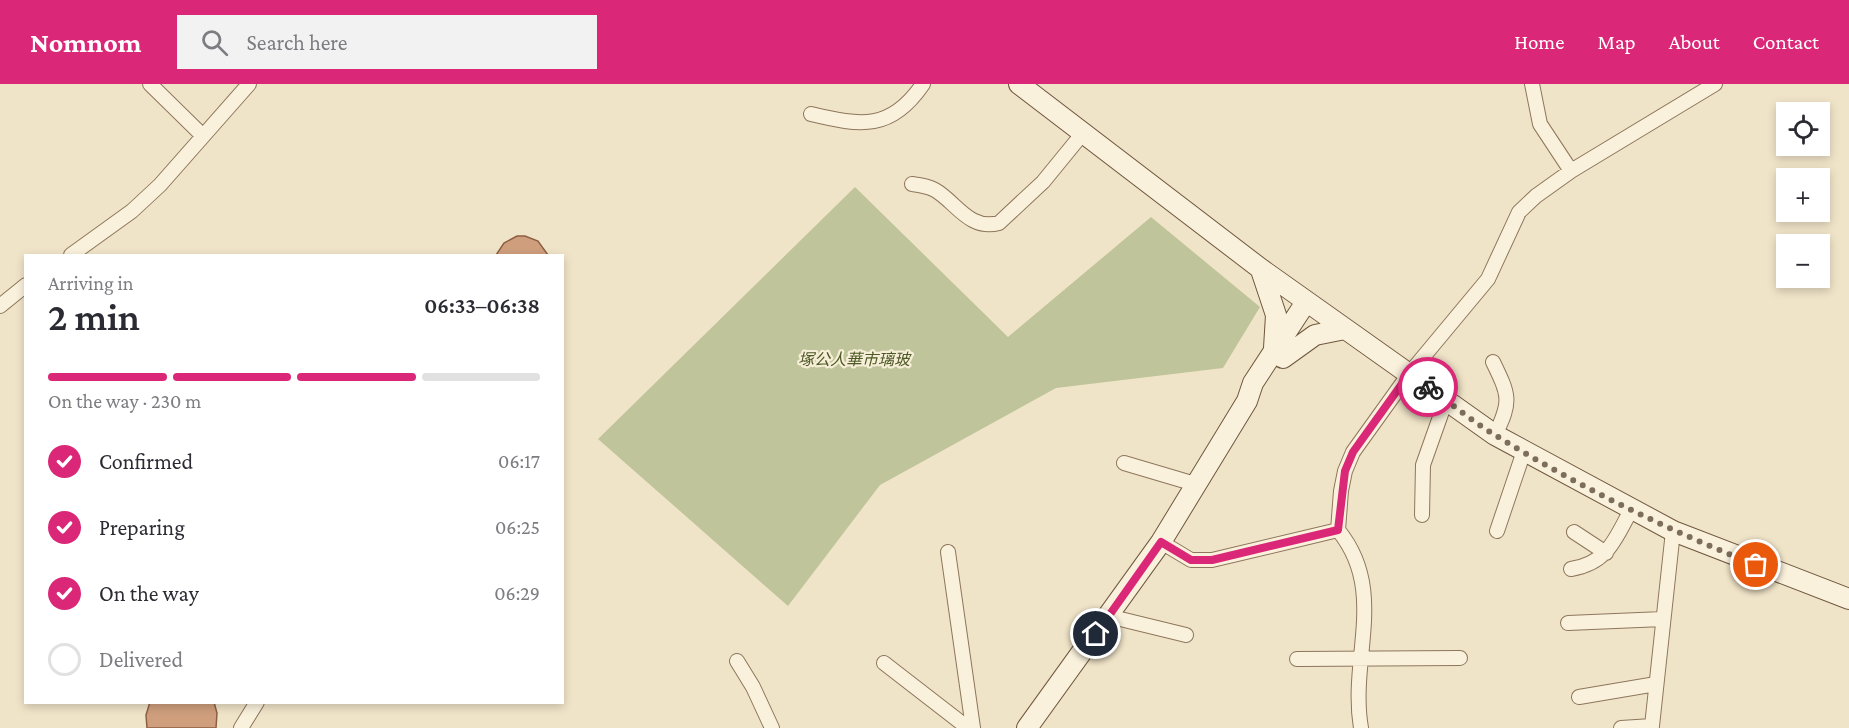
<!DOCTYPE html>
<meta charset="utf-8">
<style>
body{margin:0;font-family:"Crimson Pro","Noto Sans SC",serif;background:#f2f2f3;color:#2b2b33;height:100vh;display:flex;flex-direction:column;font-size:22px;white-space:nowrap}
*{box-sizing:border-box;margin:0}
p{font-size:20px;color:#7c7c81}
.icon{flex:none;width:33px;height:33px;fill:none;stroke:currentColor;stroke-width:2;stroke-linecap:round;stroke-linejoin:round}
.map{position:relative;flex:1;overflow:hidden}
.sheet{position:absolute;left:24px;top:170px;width:540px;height:450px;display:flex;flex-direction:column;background:#fff;border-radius:0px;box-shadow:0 3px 9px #0003}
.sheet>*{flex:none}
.fabs{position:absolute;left:1776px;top:18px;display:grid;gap:12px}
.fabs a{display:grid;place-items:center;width:54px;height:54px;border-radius:0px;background:#fff;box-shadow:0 3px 9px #0003;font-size:30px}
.pin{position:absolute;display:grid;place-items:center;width:51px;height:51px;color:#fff;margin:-26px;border:3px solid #fff;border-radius:50%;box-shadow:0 2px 6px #0007}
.courier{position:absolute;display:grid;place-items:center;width:60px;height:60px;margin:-30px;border:4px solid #db2777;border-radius:50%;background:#fff;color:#222;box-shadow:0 2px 8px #0007}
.summary em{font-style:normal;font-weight:600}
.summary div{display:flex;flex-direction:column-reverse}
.summary{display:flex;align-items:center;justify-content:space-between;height:102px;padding:0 24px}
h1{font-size:39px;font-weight:600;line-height:45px}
.bar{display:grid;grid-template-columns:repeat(4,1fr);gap:9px 6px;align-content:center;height:72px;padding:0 24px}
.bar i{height:8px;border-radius:4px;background:#e1e1e2}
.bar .active{background:#db2777}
.bar p{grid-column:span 4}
ol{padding:0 24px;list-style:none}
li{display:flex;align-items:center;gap:18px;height:66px}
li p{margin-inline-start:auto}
li .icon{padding:6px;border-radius:50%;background:#db2777;color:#fff;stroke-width:4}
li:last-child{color:#7c7c81}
li i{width:33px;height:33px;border:3px solid #e1e1e2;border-radius:50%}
header{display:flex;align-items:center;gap:36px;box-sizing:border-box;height:84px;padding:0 30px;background:#db2777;color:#fff}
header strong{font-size:28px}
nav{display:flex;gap:33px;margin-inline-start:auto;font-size:21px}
.search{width:420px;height:54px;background:#f2f2f3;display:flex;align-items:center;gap:15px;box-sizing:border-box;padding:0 21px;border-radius:0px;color:#7c7c81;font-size:22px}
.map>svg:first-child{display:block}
.cemetery{fill:#bfc49a}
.building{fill:#cf9f7d;stroke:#8d5f41;stroke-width:1.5}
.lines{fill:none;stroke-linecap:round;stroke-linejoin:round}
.street-casing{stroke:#8d765c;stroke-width:16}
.secondary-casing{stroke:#6f573f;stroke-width:22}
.street{stroke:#faf1dc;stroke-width:14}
.secondary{stroke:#faf1dc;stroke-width:20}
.done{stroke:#7c6e5b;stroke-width:6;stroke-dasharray:0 10.8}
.route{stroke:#db2777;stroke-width:8}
.labels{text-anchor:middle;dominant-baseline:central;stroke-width:4.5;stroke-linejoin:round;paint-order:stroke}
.park-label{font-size:16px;font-style:italic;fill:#4d5a26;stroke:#f7eed8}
</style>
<header>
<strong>Nomnom</strong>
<div class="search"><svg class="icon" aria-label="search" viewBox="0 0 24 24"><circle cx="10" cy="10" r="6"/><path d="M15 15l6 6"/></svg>Search here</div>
<nav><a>Home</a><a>Map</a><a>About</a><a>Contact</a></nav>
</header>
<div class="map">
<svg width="1849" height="644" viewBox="0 0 1849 644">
<rect width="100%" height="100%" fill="#f0e4c8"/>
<!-- cemetery -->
<path class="cemetery" d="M855 103 1008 253 1151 133 1260 223 1223 284 1056 304 880 401 788 522 598 355Z"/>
<!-- building -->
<path class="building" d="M517 152H525L538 157 548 171H496L504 159Z
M150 618H214L217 629 216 644H147L146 631Z"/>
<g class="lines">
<defs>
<path id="street" d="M150 0 203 52
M1532 0 1540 40 1571 87
M811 30C861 42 891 47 923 0
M912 100C920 101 928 102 935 106 956 118 969 147 999 139L1043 98 1083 49
M71 171 132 127 160 101 249 0
M0 222 26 201
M1493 278C1509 311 1512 317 1495 351
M1124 379 1195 400
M1422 431 1423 381 1446 316
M1497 447 1524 367
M1574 448 1606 469
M1161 458 1191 476H1212L1338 446
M948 468 973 644
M1571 485C1608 479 1615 455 1631 426
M1108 532 1186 551
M1568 539 1663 535
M1297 575 1460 574
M737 577 753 603 772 644
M884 579 968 644
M1579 613 1656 600
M241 644 257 618
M1361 644C1349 574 1388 507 1338 446L1341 407 1345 387 1353 368 1409 290 1488 195 1519 128 1536 112 1571 87 1715 0
M1621 644 1652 642 1673 447"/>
<path id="secondary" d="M1019 0 1261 185 1495 351 1673 447 1849 515
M1261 186 1276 231 1274 264
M1283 274 1315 251 1345 245
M1027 644 1161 458 1247 317 1253 299 1306 218"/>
</defs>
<!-- street casing -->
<use href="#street" class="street-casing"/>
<!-- secondary casing -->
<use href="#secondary" class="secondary-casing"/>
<!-- street -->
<use href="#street" class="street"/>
<!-- secondary -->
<use href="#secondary" class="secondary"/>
</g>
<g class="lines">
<!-- done -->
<path class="done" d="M1428 303C1450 319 1472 337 1495 351 1577 402 1666 445 1756 481"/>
<!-- route -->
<path class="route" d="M1096 550 1161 458 1191 476H1212L1338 446 1345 387 1353 368 1409 290 1428 303"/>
</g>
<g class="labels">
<!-- park labels -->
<g class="park-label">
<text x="854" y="275">塚公人華市璃玻</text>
</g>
</g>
</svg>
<div class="fabs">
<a><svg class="icon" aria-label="locate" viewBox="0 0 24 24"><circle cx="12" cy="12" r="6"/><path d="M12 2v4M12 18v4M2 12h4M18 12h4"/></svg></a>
<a>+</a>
<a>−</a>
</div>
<div class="pin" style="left:1756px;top:481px;background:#ea580c"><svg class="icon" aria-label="bag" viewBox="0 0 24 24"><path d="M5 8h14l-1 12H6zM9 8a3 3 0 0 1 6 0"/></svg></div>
<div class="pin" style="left:1096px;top:550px;background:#1f2937"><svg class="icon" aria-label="home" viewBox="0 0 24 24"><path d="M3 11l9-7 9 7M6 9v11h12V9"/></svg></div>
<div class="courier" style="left:1428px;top:303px"><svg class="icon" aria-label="bike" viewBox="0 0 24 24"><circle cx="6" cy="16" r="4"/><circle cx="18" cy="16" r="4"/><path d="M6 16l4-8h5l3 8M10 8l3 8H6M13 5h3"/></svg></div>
<section class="sheet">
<div class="summary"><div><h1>2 min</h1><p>Arriving in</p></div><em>06:33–06:38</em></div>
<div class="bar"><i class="active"></i><i class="active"></i><i class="active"></i><i></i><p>On the way · 230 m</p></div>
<ol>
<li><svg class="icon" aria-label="check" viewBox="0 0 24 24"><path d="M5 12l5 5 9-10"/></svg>Confirmed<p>06:17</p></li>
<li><svg class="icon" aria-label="check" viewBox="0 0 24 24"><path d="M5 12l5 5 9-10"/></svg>Preparing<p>06:25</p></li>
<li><svg class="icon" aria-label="check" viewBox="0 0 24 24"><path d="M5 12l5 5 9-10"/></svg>On the way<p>06:29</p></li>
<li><i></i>Delivered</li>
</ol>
</section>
</div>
